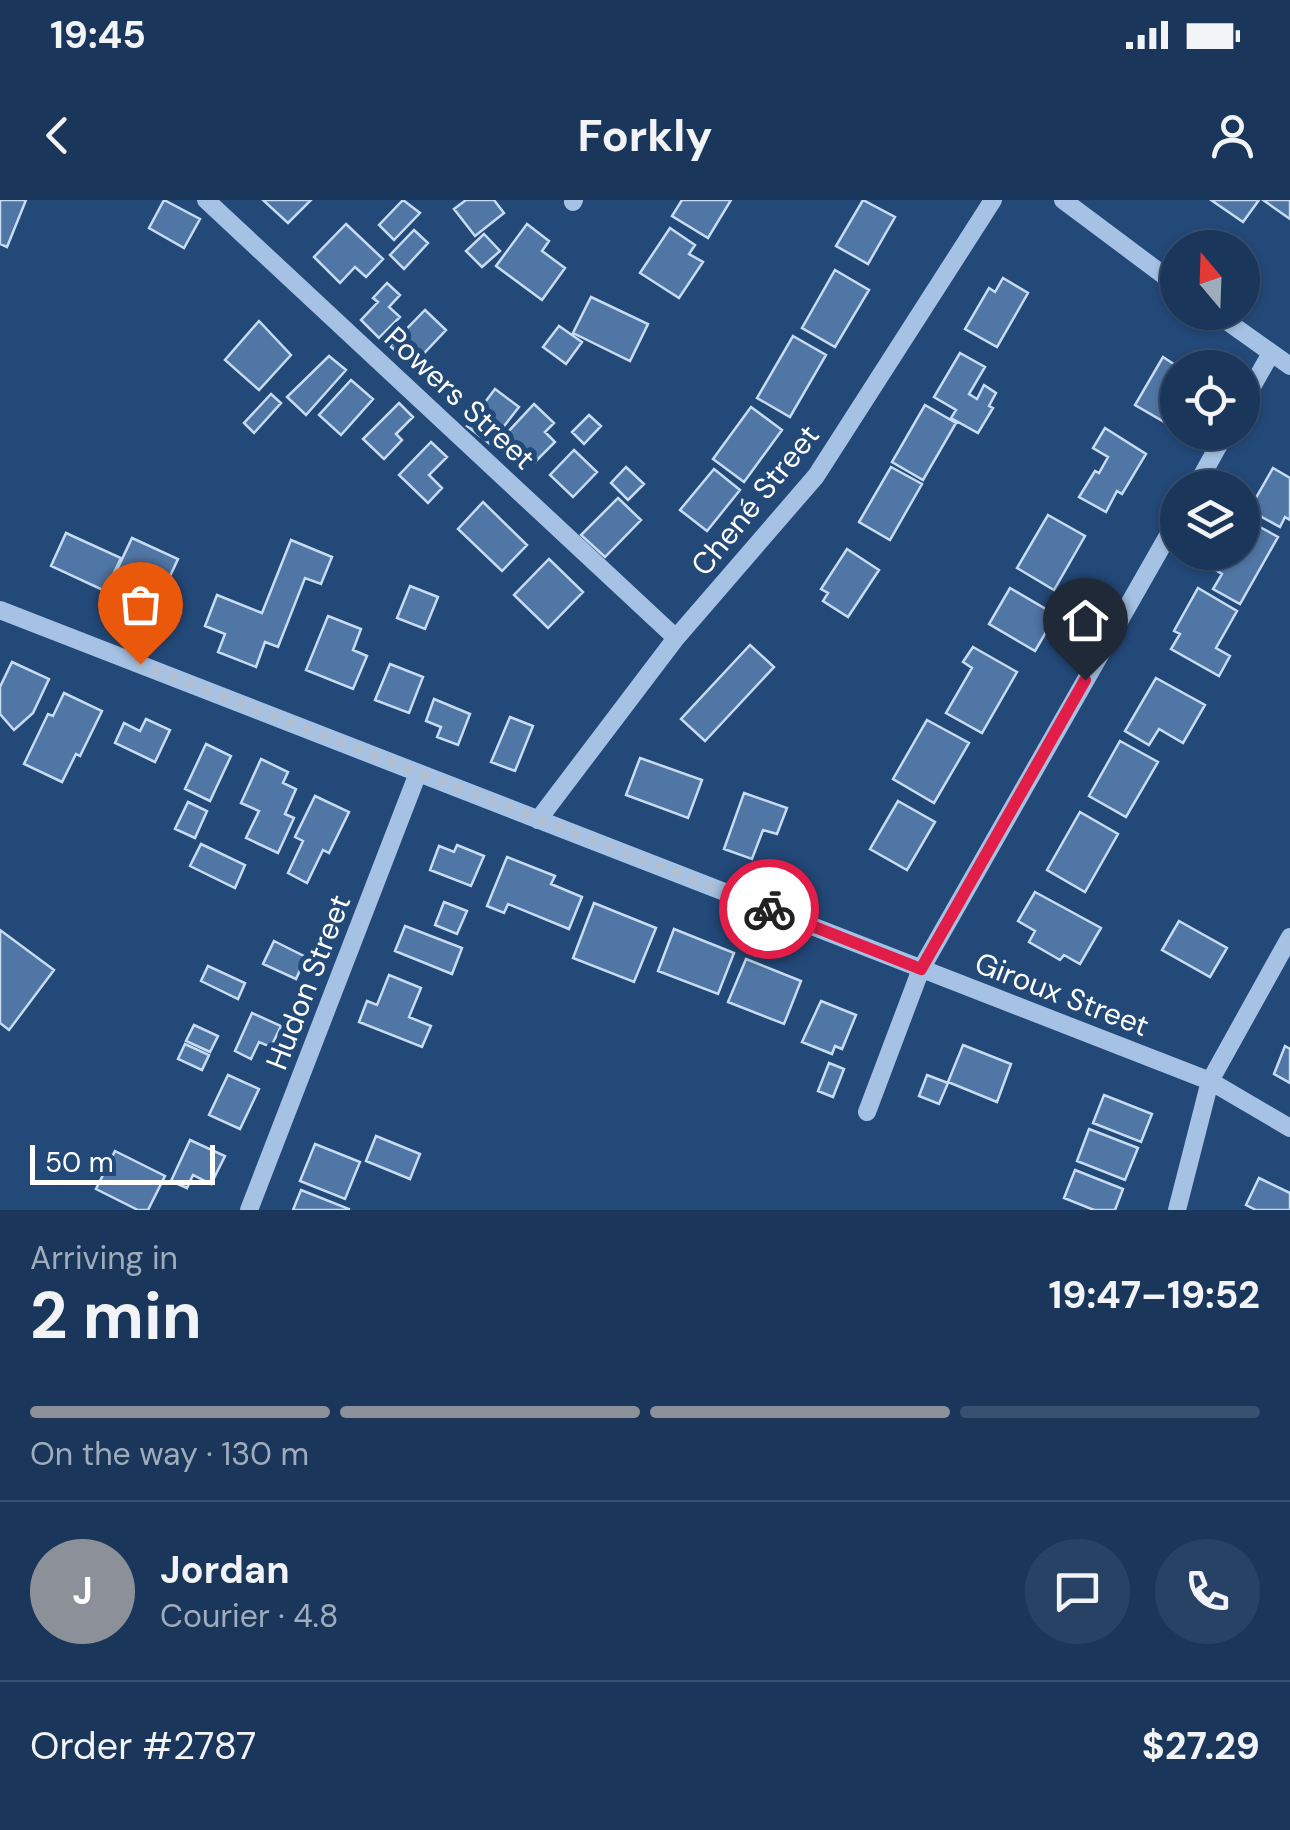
<!DOCTYPE html>
<meta charset="utf-8">
<style>
body{margin:0;font-family:"DM Sans",sans-serif;background:#274264;color:#f1f3f6;height:100vh;display:flex;flex-direction:column;font-size:38px;white-space:nowrap}
*{box-sizing:border-box;margin:0}
p{font-size:32px;color:#9facbb}
.icon{flex:none;width:55px;height:55px;fill:none;stroke:currentColor;stroke-width:2;stroke-linecap:round;stroke-linejoin:round}
.map{position:relative;height:1010px;overflow:hidden}
.details{display:flex;flex-direction:column;background:#1a375b;flex:1}
.details>*{flex:none}
.needle{width:65px;rotate:341deg}
.tools{position:absolute;left:1160px;top:30px;display:grid;gap:20px}
.tools a{display:grid;place-items:center;width:100px;height:100px;border-radius:50%;background:#1a375b;box-shadow:0 2px 8px #0004,0 0 0 2px #385171;font-size:50px}
.scale{position:absolute;left:30px;bottom:25px;width:185px;box-sizing:border-box;padding-left:10px;border:5px solid #fff;border-top:0;font-size:28px;line-height:35px;white-space:nowrap;color:#fff;-webkit-text-stroke:8px #234979;paint-order:stroke}
.pin{position:absolute;display:grid;place-items:center;width:85px;height:85px;color:#fff;margin:-102px -42px;border-radius:50% 50% 50% 0;rotate:-45deg;box-shadow:0 0 10px #0007}
.pin .icon{rotate:45deg}
.courier{position:absolute;display:grid;place-items:center;width:100px;height:100px;margin:-50px;border:8px solid #e11d48;border-radius:50%;background:#fff;color:#222;box-shadow:0 2px 12px #0007}
.summary em{font-style:normal;font-weight:700}
.summary div{display:flex;flex-direction:column-reverse}
.summary{display:flex;align-items:center;justify-content:space-between;height:170px;padding:0 30px}
h1{font-size:65px;font-weight:700;line-height:75px}
.bar{display:grid;grid-template-columns:repeat(4,1fr);gap:15px 10px;align-content:center;height:120px;padding:0 30px}
.bar i{height:12px;border-radius:8px;background:#385171}
.bar .selected{background:#8c9099}
.bar p{grid-column:span 4}
.line{display:flex;align-items:center;gap:25px;padding:0 30px;border-top:2px solid #385171}
.line div{flex:1}
.round{display:grid;place-items:center;flex:none;width:105px;height:105px;border-radius:52px;background:#274264}
.status{display:flex;justify-content:space-between;align-items:center;height:70px;padding:0 50px;background:#1a375b;direction:ltr}
.status svg{height:28px;fill:currentColor}
header{display:flex;justify-content:space-between;align-items:center;height:130px;padding:0 30px;background:#1a375b;font-size:45px;font-weight:700}
.map>svg:first-child{display:block}
.building{fill:#5076a5;stroke:#c7dcf3;stroke-width:2.5}
.lines{fill:none;stroke-linecap:round;stroke-linejoin:round}
.minor{stroke:#a5c2e4;stroke-width:18}
.done{stroke:#b2bfd0;stroke-width:10;stroke-dasharray:0 18}
.route{stroke:#e11d48;stroke-width:12}
.labels{text-anchor:middle;dominant-baseline:central;stroke-width:10;stroke-linejoin:round;paint-order:stroke}
.street-label{font-size:30px;fill:#fff;stroke:#234979}
</style>
<div class="status"><b>19:45</b><svg viewBox="0 0 49 12"><path d="M0 12V9h3v3zM5 12V6h3v6zM10 12V3h3v9zM15 12V0h3v12zM26 1h20v11H26zM47 4h2v5h-2z"/></svg></div>
<header><svg class="icon" aria-label="back" viewBox="0 0 24 24"><path d="M15 5l-7 7 7 7"/></svg>Forkly<svg class="icon" aria-label="person" viewBox="0 0 24 24"><circle cx="12" cy="8" r="4"/><path d="M4 21q1-7 8-7t8 7"/></svg></header>
<div class="map">
<svg width="1290" height="1010" viewBox="0 0 1290 1010">
<rect width="100%" height="100%" fill="#234979"/>
<!-- building -->
<path class="building" d="M0 0H26L7 47 0 44Z
M164 0 200 19 184 48 149 28Z
M263 0H311L288 23Z
M403 0 420 13 394 40 379 25Z
M466 0H494L504 13 475 36 454 9Z
M682 0H731L708 38 672 16Z
M863 0 895 17 868 64 836 46Z
M1211 0H1259L1243 22Z
M1263 0H1290V19Z
M346 24 383 59 366 77 355 67 340 83 314 57Z
M527 24 549 41 542 51 565 68 542 100 496 66Z
M670 28 695 45 689 54 703 62 679 98 640 73Z
M414 30 428 43 404 69 390 55Z
M484 34 500 51 482 67 466 51Z
M835 70 869 90 835 147 802 128Z
M1003 78 1028 93 997 147 965 129 989 88 995 92Z
M387 83 400 95 389 107 400 117 379 138 361 120 378 102 373 98Z
M591 97 648 124 630 161 573 133Z
M425 110 446 130 412 166 390 146Z
M259 121 291 155 259 190 225 160Z
M559 126 582 142 566 164 543 147Z
M793 136 826 155 790 217 757 198Z
M960 153 985 167 969 194 977 199 984 185 996 193 989 206 993 208 978 233 951 218 956 210 934 197Z
M329 156 346 170 306 215 287 197Z
M1163 157 1180 168H1178V203L1166 223 1135 205Z
M351 180 373 199 341 235 319 215Z
M495 189 519 207 490 244 467 226Z
M271 194 281 203 254 233 244 223Z
M399 203 413 217 396 234 402 240 384 259 363 239Z
M534 204 554 223 545 232 555 242 535 262 506 234Z
M925 205 956 223 923 280 892 262Z
M751 207 782 230 744 282 713 259Z
M589 215 601 226 584 244 572 232Z
M1105 228 1146 254 1122 294 1117 291 1106 312 1079 297 1095 271 1099 273 1108 257 1093 248Z
M431 242 447 257 429 275 442 288 428 303 399 275Z
M574 250 597 272 573 297 550 275Z
M626 267 644 284 628 300 611 283Z
M891 267 922 284 890 340 859 322Z
M1273 268 1290 278V320L1285 317 1280 327 1249 310Z
M714 269 740 290 707 331 680 310Z
M618 298 641 320 605 357 581 335Z
M483 302 527 345 502 371 458 329Z
M1048 315 1085 336 1054 390 1017 368Z
M1242 317 1278 337 1240 404 1213 389 1222 374 1212 368 1221 352H1242Z
M66 333 121 358 105 391 51 366Z
M132 338 178 359 154 410 108 389Z
M291 340 332 357 321 384 305 378 278 447 265 442 256 467 218 452 225 434 205 426 217 395 262 413Z
M847 349 879 370 848 417 823 401 828 393 821 389Z
M549 359 583 392 548 428 514 395Z
M410 386 438 397 425 429 397 418Z
M1010 388 1056 415 1035 451 989 424Z
M1198 388 1237 411 1216 448 1230 456 1219 476 1171 449 1180 434 1174 431Z
M328 416 361 429 353 450 367 456 353 489 306 470Z
M750 445 774 467 705 541 681 519Z
M973 447 1017 472 982 533 946 513 972 468 963 462Z
M12 462 49 479 33 513 14 530 0 514V487Z
M390 464 423 477 409 513 375 500Z
M1156 478 1205 505 1183 543 1159 529 1149 545 1125 531Z
M64 493 102 511 80 556 76 554 62 582 24 564 48 514 53 516Z
M434 499 470 514 458 545 437 537 441 527 426 521Z
M510 517 533 526 515 571 491 562Z
M146 519 170 530 155 562 115 543 124 523 140 531Z
M927 520 969 543 934 603 893 579Z
M1120 541 1158 562 1126 617 1089 596Z
M206 544 231 556 210 601 185 589Z
M640 558 702 580 688 618 626 595Z
M261 559 288 572 283 583 296 589 285 614 294 618 278 653 246 638 259 611 241 603Z
M744 593 787 608 777 634 763 630 752 659 724 649Z
M315 596 349 612 329 653 323 650 307 683 288 673 303 641 295 637Z
M898 601 935 622 907 670 870 649Z
M188 602 207 611 195 638 175 629Z
M1080 612 1118 634 1085 692 1047 670Z
M201 644 245 665 235 688 190 666Z
M457 645 484 656 471 686 430 670 439 646 454 652Z
M507 657 555 676 551 684 582 697 569 729 508 704 504 713 487 706Z
M1035 692 1101 728 1080 764 1064 755 1060 760 1029 742 1035 731 1018 721Z
M444 702 467 711 457 734 435 725Z
M594 703 656 728 634 782 573 758Z
M1179 721 1227 748 1210 777 1162 750Z
M405 726 462 748 452 774 395 751Z
M674 729 734 753 718 794 658 771Z
M0 730 54 770 9 830 0 823Z
M274 741 306 757 296 779 263 764Z
M746 759 801 781 784 824 728 802Z
M208 766 245 783 238 799 201 781Z
M389 775 421 788 409 817 431 826 422 847 359 822 367 801 377 805Z
M821 801 856 815 842 849 835 846 832 854 802 842Z
M252 813 281 826 271 847 259 842 251 859 235 851Z
M194 825 218 836 210 852 186 841Z
M185 844 209 855 202 870 178 859Z
M963 845 1011 864 997 902 948 882Z
M1285 846 1290 849V883L1274 874Z
M829 863 844 869 833 897 818 891Z
M228 875 259 889 240 929 209 915Z
M927 875 948 883 939 904 919 896Z
M1104 895 1152 914 1141 942 1093 923Z
M1089 929 1138 948 1125 980 1077 961Z
M376 936 420 954 410 979 366 961Z
M190 940 225 956 211 984 193 975 187 988 171 981Z
M315 944 360 962 345 999 300 981Z
M115 951 165 976 148 1010H138L96 989Z
M1075 970 1123 989 1115 1010H1094L1064 998Z
M1259 978 1290 993V1010H1256L1246 1005Z
M301 990 349 1009V1010H293Z"/>
<g class="lines">
<!-- minor -->
<path class="minor" d="M206 0 676 438
M1063 0 1178 86
M573 2 574 0
M1214 112 1290 166
M1242 204 1270 155
M1195 288 1226 232
M0 410 1210 881 1290 928
M538 620 676 438 816 276 993 0
M867 912 921 769 1178 318
M249 1010 418 573
M1177 1010 1210 881 1290 737"/>
</g>
<g class="lines">
<!-- done -->
<path class="done" d="M140 464 769 709"/>
<!-- route -->
<path class="route" d="M769 709 921 769 1085 480"/>
</g>
<g class="labels">
<!-- street labels -->
<g class="street-label">
<text transform="translate(460 198) rotate(43)">Powers Street</text>
<text transform="translate(755 300) rotate(-51)">Chené Street</text>
<text transform="translate(308 782) rotate(-69)">Hudon Street</text>
<text transform="translate(1062 794) rotate(21)">Giroux Street</text>
</g>
</g>
</svg>
<div class="tools">
<a><svg class="needle" viewBox="-14 -14 28 28"><path d="M0-13l5 13h-10z" fill="#e53935"/><path d="M0 13l5-13h-10z" fill="#9facbb"/></svg></a>
<a><svg class="icon" aria-label="locate" viewBox="0 0 24 24"><circle cx="12" cy="12" r="6"/><path d="M12 2v4M12 18v4M2 12h4M18 12h4"/></svg></a>
<a><svg class="icon" aria-label="layers" viewBox="0 0 24 24"><path d="M12 4l9 5-9 5-9-5zM3 14l9 5 9-5"/></svg></a>
</div>
<div class="scale">50 m</div>
<div class="pin" style="left:140px;top:464px;background:#ea580c"><svg class="icon" aria-label="bag" viewBox="0 0 24 24"><path d="M5 8h14l-1 12H6zM9 8a3 3 0 0 1 6 0"/></svg></div>
<div class="pin" style="left:1085px;top:480px;background:#1f2937"><svg class="icon" aria-label="home" viewBox="0 0 24 24"><path d="M3 11l9-7 9 7M6 9v11h12V9"/></svg></div>
<div class="courier" style="left:769px;top:709px"><svg class="icon" aria-label="bike" viewBox="0 0 24 24"><circle cx="6" cy="16" r="4"/><circle cx="18" cy="16" r="4"/><path d="M6 16l4-8h5l3 8M10 8l3 8H6M13 5h3"/></svg></div>
</div>
<section class="details">
<div class="summary"><div><h1>2 min</h1><p>Arriving in</p></div><em>19:47–19:52</em></div>
<div class="bar"><i class="selected"></i><i class="selected"></i><i class="selected"></i><i></i><p>On the way · 130 m</p></div>
<div class="line" style="height:180px"><b class="round" style="background:#8c9099;color:#fff">J</b><div><b>Jordan</b><p>Courier · 4.8</p></div><a class="round"><svg class="icon" aria-label="chat" viewBox="0 0 24 24"><path d="M4 5h16v11H9l-5 4z"/></svg></a><a class="round"><svg class="icon" aria-label="phone" viewBox="0 0 24 24"><path d="M5 4h4l2 5-3 2q2 4 5 5l2-3 5 2v4C11 20 4 13 5 4z"/></svg></a></div>
<div class="line" style="height:130px"><div>Order #2787</div><b>$27.29</b></div>
</section>
